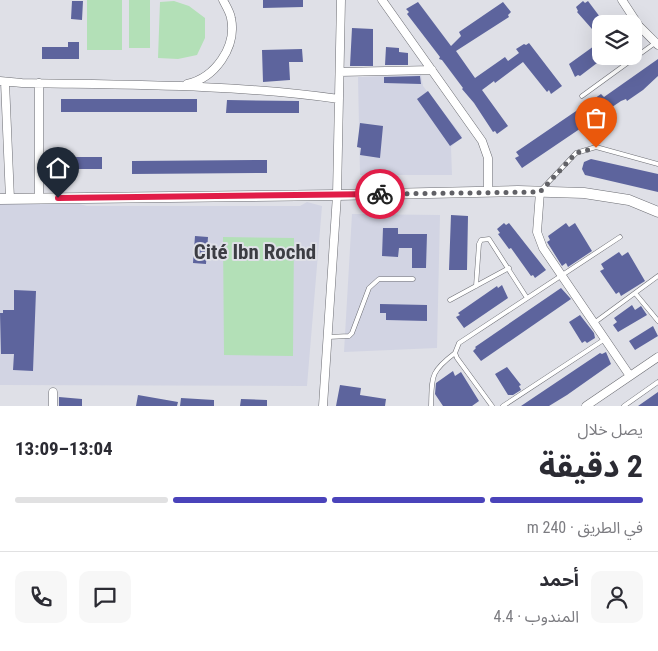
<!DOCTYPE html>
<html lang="ar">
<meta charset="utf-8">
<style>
body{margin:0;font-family:"Roboto Condensed","Noto Sans Arabic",sans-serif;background:#f7f7f7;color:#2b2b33;direction:rtl;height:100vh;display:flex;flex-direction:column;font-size:19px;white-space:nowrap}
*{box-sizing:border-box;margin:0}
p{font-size:16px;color:#7c7c81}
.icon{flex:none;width:28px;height:28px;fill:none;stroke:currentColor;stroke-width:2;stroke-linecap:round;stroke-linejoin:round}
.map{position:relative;height:406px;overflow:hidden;direction:ltr}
.panel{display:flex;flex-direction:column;background:#fff;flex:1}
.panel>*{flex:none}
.buttons{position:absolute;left:592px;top:15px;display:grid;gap:10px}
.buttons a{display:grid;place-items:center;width:50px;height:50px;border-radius:10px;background:#fff;box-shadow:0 5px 20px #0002;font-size:25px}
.pin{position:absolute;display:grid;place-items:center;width:42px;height:42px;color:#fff;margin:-51px -21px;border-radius:50% 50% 50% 0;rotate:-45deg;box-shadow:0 0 5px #0007}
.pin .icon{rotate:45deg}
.courier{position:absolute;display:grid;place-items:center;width:50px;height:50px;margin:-25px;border:4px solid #e11d48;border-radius:50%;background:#fff;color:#222;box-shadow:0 1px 6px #0007}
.summary em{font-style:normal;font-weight:700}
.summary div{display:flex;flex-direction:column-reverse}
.summary{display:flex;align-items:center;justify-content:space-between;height:85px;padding:0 15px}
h1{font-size:32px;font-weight:700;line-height:38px}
.bar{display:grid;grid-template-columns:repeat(4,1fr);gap:8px 5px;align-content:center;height:60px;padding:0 15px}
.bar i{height:6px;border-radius:4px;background:#e1e1e2}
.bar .selected{background:#4a43ba}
.bar p{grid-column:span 4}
.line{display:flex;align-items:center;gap:12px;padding:0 15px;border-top:1px solid #e1e1e2}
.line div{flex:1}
.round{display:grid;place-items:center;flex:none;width:52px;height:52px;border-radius:10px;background:#f7f7f7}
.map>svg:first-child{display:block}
.built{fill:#d2d4e3}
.green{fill:#b3e0b7}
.building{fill:#5d649d}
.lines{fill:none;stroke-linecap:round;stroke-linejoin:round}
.lane-casing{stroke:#6c6d73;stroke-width:5}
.street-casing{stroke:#6c6d73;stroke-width:9}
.secondary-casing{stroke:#6c6d73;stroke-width:11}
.lane{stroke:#fff;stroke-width:4}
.street{stroke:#fff;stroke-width:8}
.secondary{stroke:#fff;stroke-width:10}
.done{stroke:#616166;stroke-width:5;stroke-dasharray:0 9}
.route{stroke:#e11d48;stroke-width:6}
.labels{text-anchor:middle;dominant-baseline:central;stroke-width:4;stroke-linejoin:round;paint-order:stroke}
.district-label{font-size:21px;font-weight:bold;fill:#3c3d43;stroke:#dfe0e7}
</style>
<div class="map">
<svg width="658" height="406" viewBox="0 0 658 406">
<rect width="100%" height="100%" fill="#dfe0e7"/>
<!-- built -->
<path class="built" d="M421 75 423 86 462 136 451 147 452 175H360L358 77Z
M307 202 322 206 307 386 0 385V204H79L87 206H300Z
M352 214 440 215 437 348 344 352Z"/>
<!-- green -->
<path class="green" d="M87 0H122V50H87Z
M129 0H150V48H129Z
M174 1 189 6 205 18V38L197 55 178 59 158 58 160 2Z
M223 237 294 238 293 356 224 355Z"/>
<!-- building -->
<path class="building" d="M263 0H303V7L263 8Z
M72 1H83L82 20 71 19Z
M583 1 585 3 588 1 603 21 592 29 577 12 578 11 576 7Z
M418 2 451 46 461 36 459 32 503 2 511 12 508 15 509 17 456 51 475 78 505 57 508 61 519 53 516 49 524 44 526 45 529 43 562 86 551 94 549 90 547 92 523 62 495 83 494 81 482 90 508 126 497 134 495 131 493 132 474 103 462 89 463 88 442 60 439 59 440 57 407 14 409 12 406 9Z
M352 28 373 29V66H350Z
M601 41V60L580 76 578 75 575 77 569 64Z
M68 42H79V59H42V47H68Z
M386 47 399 48V52L408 53V65H385Z
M302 49 303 62H289L290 80 263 82 262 50Z
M658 59V76L643 90 627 101 626 99 621 101 522 168 515 158 519 156 516 152 601 94 604 97Z
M420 76 421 84 384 83V77Z
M428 91 462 138 450 146 417 99Z
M61 99H197V112H61Z
M227 100 299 101V113H226Z
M360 123 383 126 380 158 360 155 361 148 357 147Z
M62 157H102V169H62Z
M591 159 658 174V192L585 175 582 169 584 162Z
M267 160V173L132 174V161Z
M451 215 468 216 467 270H449Z
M504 223 506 225 509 223 546 270 535 278 533 275 531 276 511 248 509 249 498 234 500 233 497 229Z
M566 223 569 227 575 223 592 251 568 267 566 263 562 266 547 242 550 240 548 236Z
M383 228H398V234H427L426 268H412V248H399L398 257 382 256Z
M195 236 208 237 206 264 193 263Z
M619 252 622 256 628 252 645 281 621 296 619 292 616 294 600 271 604 269 601 264Z
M502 285 508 298 464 328 456 317 460 315 458 313 497 286 498 288Z
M561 288 571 299 481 361 473 351 476 348 475 347Z
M14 290 36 291 33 371 13 370 14 354H1L0 313H3V310H14Z
M380 304 427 305V321L386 320V313H380Z
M632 305 635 310 641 306 647 315 618 332 613 325 617 322 614 318Z
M580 315 594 333 595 338 587 343 585 341 582 343 569 322Z
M653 326 658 336 635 350 629 341Z
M606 352 611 364 567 395 549 406H521L600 353 602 354Z
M507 367 521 385 519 386 521 390 513 395H508L495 374Z
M453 371 455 376 461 372 479 401 472 406H443L435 394 436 383Z
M340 385 361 388 360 395 386 399 385 406H336Z
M658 392V406H638Z
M138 395 178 402 177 406H136Z
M59 397 82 399V406H59Z
M181 398 214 400V406H180Z
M241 399 267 400V406H240Z"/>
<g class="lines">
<defs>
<path id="lane" d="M582 96 655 43
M541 190 576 153 596 147 658 164
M476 286 479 244 481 240 489 239 527 298
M635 293 658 321
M450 300 509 268
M594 323 658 276
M328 337 349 336 352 333 369 288 379 279H413
M431 406C432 376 430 372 455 353
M492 406 457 358 455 353 459 343 620 237
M503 406 605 339
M624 406 658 382"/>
<path id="street" d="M382 0 482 141 488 158V191
M622 0 639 26 658 45
M340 72 432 70
M0 81 22 83C127 85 234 84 339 99
M5 82 10 199
M187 84C215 78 237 47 231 18 230 12 226 6 223 0
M540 192 537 232 543 248 630 376
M39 198V83
M53 406V392
M323 406 337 195 341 0
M586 406 658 357"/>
<path id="secondary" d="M0 199 337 195 518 191 584 193 629 200 658 212"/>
</defs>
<!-- lane casing -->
<use href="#lane" class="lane-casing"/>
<!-- street casing -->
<use href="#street" class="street-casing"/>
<!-- secondary casing -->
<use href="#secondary" class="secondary-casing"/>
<!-- lane -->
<use href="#lane" class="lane"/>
<!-- street -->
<use href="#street" class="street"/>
<!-- secondary -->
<use href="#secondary" class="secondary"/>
</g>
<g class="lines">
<!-- done -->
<path class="done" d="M380 194 540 192 576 153 596 148"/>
<!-- route -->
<path class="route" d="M58 198 380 194"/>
</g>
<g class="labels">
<!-- district labels -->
<g class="district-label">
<text x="255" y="252">Cité Ibn Rochd</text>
</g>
</g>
</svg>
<div class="buttons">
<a><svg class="icon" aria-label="layers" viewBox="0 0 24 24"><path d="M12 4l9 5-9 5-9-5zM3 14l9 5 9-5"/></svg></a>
</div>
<div class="pin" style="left:596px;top:148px;background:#ea580c"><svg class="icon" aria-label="bag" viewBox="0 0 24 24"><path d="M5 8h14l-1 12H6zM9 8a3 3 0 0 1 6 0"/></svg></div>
<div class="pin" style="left:58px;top:198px;background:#1f2937"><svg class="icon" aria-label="home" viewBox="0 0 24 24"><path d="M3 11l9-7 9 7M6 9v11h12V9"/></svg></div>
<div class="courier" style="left:380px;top:194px"><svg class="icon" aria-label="bike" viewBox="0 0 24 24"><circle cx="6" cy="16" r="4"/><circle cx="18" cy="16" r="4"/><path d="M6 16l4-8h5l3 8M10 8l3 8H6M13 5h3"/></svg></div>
</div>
<section class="panel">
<div class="summary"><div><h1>2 دقيقة</h1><p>يصل خلال</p></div><em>13:04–13:09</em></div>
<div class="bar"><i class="selected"></i><i class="selected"></i><i class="selected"></i><i></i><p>في الطريق · 240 m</p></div>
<div class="line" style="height:90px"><a class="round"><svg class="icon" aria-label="person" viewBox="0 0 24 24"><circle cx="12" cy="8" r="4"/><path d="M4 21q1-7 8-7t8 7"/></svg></a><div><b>أحمد</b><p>المندوب · 4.4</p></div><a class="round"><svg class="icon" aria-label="chat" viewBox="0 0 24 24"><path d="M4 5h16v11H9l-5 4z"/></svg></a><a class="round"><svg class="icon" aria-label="phone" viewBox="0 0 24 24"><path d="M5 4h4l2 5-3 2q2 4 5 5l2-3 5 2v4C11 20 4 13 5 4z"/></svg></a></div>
</section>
